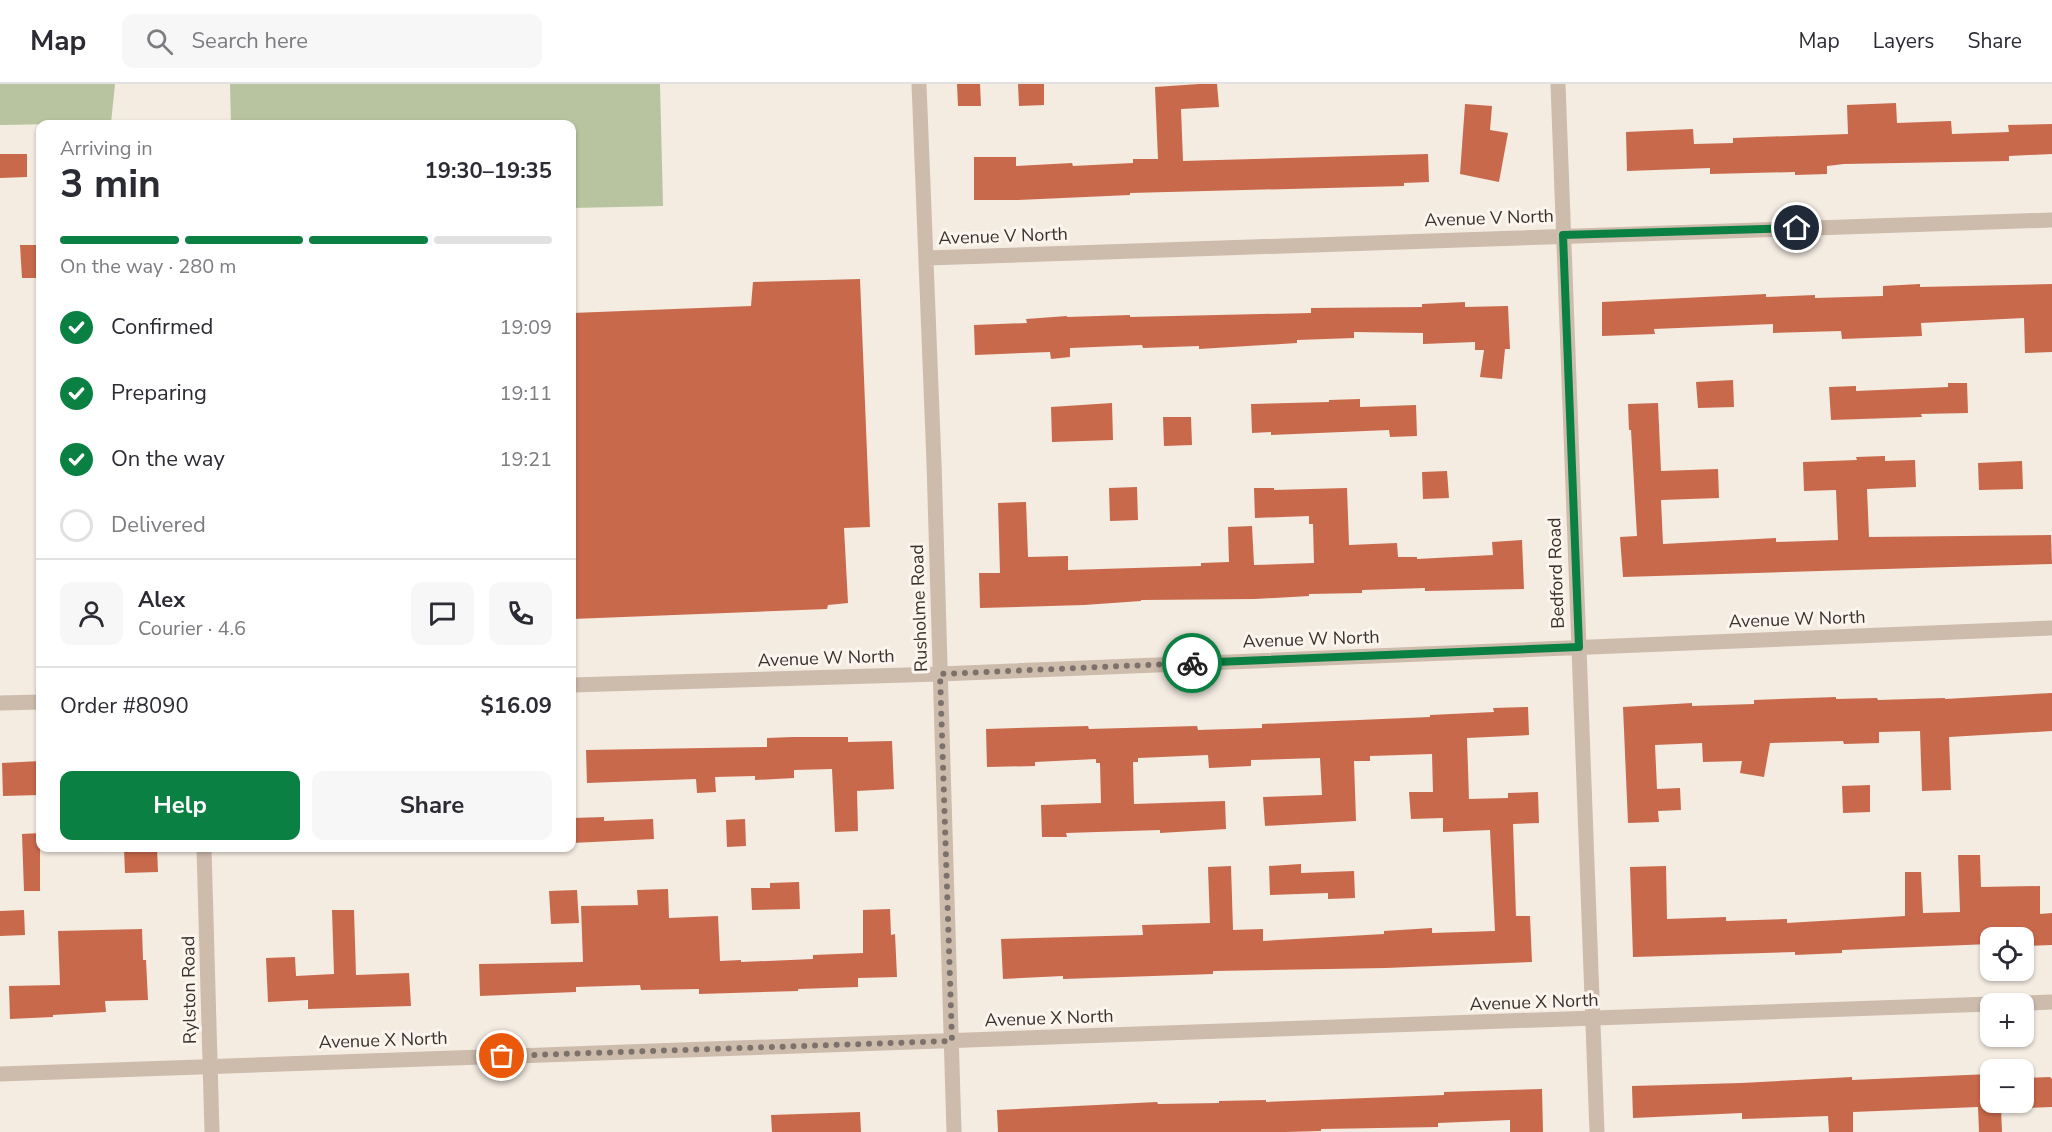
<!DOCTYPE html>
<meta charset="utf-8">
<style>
body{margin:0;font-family:"Nunito Sans",sans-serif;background:#f7f7f7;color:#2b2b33;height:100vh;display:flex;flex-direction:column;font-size:22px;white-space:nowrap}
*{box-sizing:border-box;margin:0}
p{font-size:20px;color:#7c7c81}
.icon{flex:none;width:33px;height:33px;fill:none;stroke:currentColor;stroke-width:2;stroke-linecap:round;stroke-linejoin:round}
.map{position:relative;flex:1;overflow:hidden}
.sheet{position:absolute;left:36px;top:36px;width:540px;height:732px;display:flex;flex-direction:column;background:#fff;border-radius:12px;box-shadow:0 2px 4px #0004}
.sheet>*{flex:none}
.tools{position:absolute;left:1980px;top:843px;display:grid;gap:12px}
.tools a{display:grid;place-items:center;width:54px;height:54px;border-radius:12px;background:#fff;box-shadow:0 2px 4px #0004;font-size:30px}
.pin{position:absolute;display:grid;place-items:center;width:51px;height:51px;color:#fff;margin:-26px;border:3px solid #fff;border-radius:50%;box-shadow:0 2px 6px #0007}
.courier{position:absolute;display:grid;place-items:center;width:60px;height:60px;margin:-30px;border:4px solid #0b8043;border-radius:50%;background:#fff;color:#222;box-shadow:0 2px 8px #0007}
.head em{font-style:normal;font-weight:700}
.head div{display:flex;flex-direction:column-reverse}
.head{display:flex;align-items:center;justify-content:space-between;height:102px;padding:0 24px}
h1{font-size:39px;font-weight:700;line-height:45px}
.bar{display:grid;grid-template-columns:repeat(4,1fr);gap:9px 6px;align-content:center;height:72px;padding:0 24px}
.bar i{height:8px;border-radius:4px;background:#e1e1e2}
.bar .on{background:#0b8043}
.bar p{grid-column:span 4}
.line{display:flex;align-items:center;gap:15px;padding:0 24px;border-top:2px solid #e1e1e2}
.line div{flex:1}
.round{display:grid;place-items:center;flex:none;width:63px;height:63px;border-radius:12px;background:#f7f7f7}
ol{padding:0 24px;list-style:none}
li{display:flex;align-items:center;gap:18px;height:66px}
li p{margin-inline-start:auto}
li .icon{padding:6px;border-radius:50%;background:#0b8043;color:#fff;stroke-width:4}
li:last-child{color:#7c7c81}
li i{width:33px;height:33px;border:3px solid #e1e1e2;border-radius:50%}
.action{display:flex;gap:12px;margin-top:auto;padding:12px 24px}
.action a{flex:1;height:69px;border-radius:12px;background:#0b8043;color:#fff;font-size:24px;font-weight:700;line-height:69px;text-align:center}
.action a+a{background:#f7f7f7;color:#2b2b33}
header{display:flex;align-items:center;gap:36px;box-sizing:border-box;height:84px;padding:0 30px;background:#fff;border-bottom:2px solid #e1e1e2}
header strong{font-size:28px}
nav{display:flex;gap:33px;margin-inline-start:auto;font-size:21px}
.search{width:420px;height:54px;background:#f7f7f7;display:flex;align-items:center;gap:15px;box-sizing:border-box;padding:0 21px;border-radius:12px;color:#7c7c81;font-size:22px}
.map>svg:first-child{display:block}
.green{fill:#b8c4a0}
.building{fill:#c8694b}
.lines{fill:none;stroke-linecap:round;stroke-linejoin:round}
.minor{stroke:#cdbbac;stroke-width:15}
.done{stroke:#7c716b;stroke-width:6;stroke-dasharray:0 10.8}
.route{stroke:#0b8043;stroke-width:8}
.labels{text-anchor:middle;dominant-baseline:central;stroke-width:6;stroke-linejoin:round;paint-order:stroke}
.street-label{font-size:18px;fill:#3b302b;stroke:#fbf5ee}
</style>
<header>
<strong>Map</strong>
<div class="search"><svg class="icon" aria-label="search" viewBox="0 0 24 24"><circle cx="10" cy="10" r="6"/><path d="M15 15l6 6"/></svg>Search here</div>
<nav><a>Map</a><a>Layers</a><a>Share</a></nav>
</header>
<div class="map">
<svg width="2052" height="1048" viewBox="0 0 2052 1048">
<rect width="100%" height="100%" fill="#f4ebe1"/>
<!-- green -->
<path class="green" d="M0 0H115L111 39 0 41Z
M230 0H660L663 122 572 124V40H231Z"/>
<!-- building -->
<path class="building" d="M957 0H980L981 22H958Z
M1018 0H1044V21L1019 22Z
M1199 0H1217L1219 23 1181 25 1183 77 1428 70 1429 98 1404 99V102L1130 109V111L1018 116H974V73H1016V82L1072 79 1073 82 1133 79V75H1158L1155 3Z
M1896 19 1897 39 1951 37 1952 50 2009 48 2008 41 2052 40V70L2009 72V77L1844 80 1827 82V90L1795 91V88L1710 90V84L1627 87 1626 48 1693 45 1694 60 1733 59V54L1848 50 1847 21Z
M1465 20 1492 22 1490 46 1508 49 1499 98 1460 90Z
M0 70H27V93L0 94Z
M20 161H40V194H22Z
M860 195 870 443 844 444 848 519 828 521 827 525 572 535V229L751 222 753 198Z
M1920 200V203L2052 200V268L2025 269 2024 234 1921 239 1922 252 1842 255 1841 247 1773 249V240L1654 245 1655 250 1602 252V218L1766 210V213L1815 211V214L1883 212V202Z
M1465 218V223L1508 222 1510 265H1505L1502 295 1480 293 1484 266H1475V258L1423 260V249L1354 248V254L1297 256V259L1199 265V262L1143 264 1142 261 1070 264V273L1051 275 1050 268 975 271 974 241 1027 239 1026 235 1067 232V233L1130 231V233L1311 229V224L1422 223V220Z
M1733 296 1734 323 1698 324 1696 298Z
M1948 299H1967L1968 329 1921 330 1922 333 1831 336 1829 303 1856 302V307L1948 303Z
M1360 315V323L1416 321 1417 352 1390 353 1389 346 1271 351V348L1252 349 1251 320 1329 318V316Z
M1112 319 1113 356 1052 358 1051 323Z
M1658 319 1661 387 1718 385 1719 414 1661 416 1663 460 1776 454V458L1838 456 1836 406 1804 407 1803 378 1857 376 1856 373 1885 372V377L1915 376 1916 403 1867 405 1869 453 2051 451 2052 480 1623 493 1620 453 1637 452 1631 346H1629L1628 320Z
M1163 333H1191L1192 361 1164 362Z
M2022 377 2023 405 1979 406 1978 379Z
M1447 387 1449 414 1423 415 1422 388Z
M1137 403 1138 436 1110 437 1109 404Z
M1254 404H1274V406L1347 404 1349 461 1397 459 1398 473H1417V475L1493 471 1492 458 1522 456 1524 505 1425 507V504L1362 506V509L1309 510V512L1255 515 1141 516V517L1084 521 980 524 979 489H1000L998 419 1026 418 1028 473 1068 472V486L1201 482V479L1229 478 1228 443 1252 442 1254 481 1314 479 1313 440H1309V432L1255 434Z
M2052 609V647L1949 653 1951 706 1922 707 1920 647 1879 648V659L1844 660 1843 657 1770 659 1764 693 1740 689 1742 677 1703 678 1702 659 1655 661 1657 705 1680 704 1681 726 1658 727 1659 738 1628 739 1623 623 1692 619V622L1754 620V616L1836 613V615L1877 614 1878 616 1945 614V615Z
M1528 623 1529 651 1467 654 1469 715 1508 714V709L1538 708 1539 739 1513 740 1516 832H1530L1532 878 1386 884 1213 887V890L1063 895V892L1003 895 1001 855 1143 851 1142 841 1210 839 1208 783 1231 782 1233 846 1263 845V857L1384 850V847L1432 844V849L1495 847 1490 746 1443 748V734L1411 735 1409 708H1433L1432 670 1370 672V677H1354L1356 737 1265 742 1263 713 1322 711 1320 674 1251 676V682L1209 684 1208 671 1138 674V678H1133L1134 720 1225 717 1226 745 1160 749V746L1066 749 1067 753H1042L1041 721 1101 719 1100 679H1096V675L1035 678V682L987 683 986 645 1088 642 1089 645 1197 642 1198 646 1262 644V640L1430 633V631L1494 628 1493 624Z
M793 653H848V658L892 657 894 705 857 707 858 747 835 748 832 685 794 686V694L755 696V692L715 693 716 708 697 709 696 695 587 699 586 666 767 663V654Z
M40 677V711L3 712 2 679Z
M1870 701V728L1843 729 1842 702Z
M604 733V737L653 735 654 755 572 759V734Z
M745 735 746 762 727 763 726 736Z
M40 749V807H24L22 750Z
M124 764H157L158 788 125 789Z
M1958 771H1980L1981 803 2040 802V830L2052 829V861L2024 862V854H1990V860L1842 866V869L1795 871V868L1633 873 1630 783 1666 782 1667 835 1726 833V837L1787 835V839L1905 832V788H1921L1923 829 1960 828Z
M1301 780V789L1354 787 1355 814 1328 815V809L1270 811 1269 782Z
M799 798 800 825 752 826 751 804H770V799Z
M668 805 669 834 718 832 720 877 741 876V878L813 875V871L863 869V826L890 825 891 851 895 850 897 893 858 894V903L798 905V907L699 910V905L641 906 640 901 576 903V908L480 912 479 880 583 878 581 822 638 821 637 806Z
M577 806 579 839 551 840 549 807Z
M24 826 25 851 0 852V827Z
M332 826H354L356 891 409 889 411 922 308 925V916L268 918 266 874 295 873 296 892 334 890Z
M142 845 143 876H146L148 916 105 917 106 928 53 931V933L10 935 9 902 60 901 58 847Z
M2024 989H2028V994L2050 993 2052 995V1023L2001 1025 2002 1048H1979L1978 1023 1853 1028V1048H1829L1828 1032 1742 1035V1029L1633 1034 1632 1002 1741 999 1852 993V996L1990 990V1018H2024Z
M1542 1005 1543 1048H1510V1036L1438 1039V1043L1321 1045V1047L1285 1048H998L997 1026 1157 1018 1158 1020 1219 1019V1017L1266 1016V1018L1444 1011V1008Z
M860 1028 861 1048H772L771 1031Z"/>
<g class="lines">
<!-- minor -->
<path class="minor" d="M919 0 934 379 954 1048
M1558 0 1597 1048
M927 174 2052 136
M572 601 940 590 2052 544
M0 619 40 618
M204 764 212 1048
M2006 920 2052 918
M0 990 1990 920"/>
</g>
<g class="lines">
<!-- done -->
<path class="done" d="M502 972 952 957 940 590 1192 579"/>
<!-- route -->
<path class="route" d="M1192 579 1579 563 1563 151 1797 144"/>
</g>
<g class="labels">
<!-- street labels -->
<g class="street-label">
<text transform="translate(1489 134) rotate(-2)">Avenue V North</text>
<text transform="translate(1003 152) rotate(-2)">Avenue V North</text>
<text transform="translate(1556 489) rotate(-92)">Bedford Road</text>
<text transform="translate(919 524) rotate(-92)">Rusholme Road</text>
<text transform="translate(1797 535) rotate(-2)">Avenue W North</text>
<text transform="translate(1311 555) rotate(-2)">Avenue W North</text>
<text transform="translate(826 574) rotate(-2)">Avenue W North</text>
<text transform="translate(189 906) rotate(-91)">Rylston Road</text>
<text transform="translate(1534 918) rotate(-2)">Avenue X North</text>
<text transform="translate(1049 934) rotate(-2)">Avenue X North</text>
<text transform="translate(383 956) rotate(-2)">Avenue X North</text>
</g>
</g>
</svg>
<div class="tools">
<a><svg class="icon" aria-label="locate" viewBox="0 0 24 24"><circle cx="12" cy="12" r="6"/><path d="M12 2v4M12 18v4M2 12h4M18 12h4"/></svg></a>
<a>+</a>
<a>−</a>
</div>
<div class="pin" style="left:502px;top:972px;background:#ea580c"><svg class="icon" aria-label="bag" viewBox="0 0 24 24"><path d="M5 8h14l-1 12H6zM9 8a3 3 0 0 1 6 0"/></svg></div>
<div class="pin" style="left:1797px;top:144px;background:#1f2937"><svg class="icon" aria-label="home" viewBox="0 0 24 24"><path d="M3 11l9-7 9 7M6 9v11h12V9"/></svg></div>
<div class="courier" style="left:1192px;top:579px"><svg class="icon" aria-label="bike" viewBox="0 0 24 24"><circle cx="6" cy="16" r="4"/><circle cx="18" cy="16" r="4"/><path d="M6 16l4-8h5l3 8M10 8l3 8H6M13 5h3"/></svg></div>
<section class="sheet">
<div class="head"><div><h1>3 min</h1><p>Arriving in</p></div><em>19:30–19:35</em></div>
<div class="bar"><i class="on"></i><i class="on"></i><i class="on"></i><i></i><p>On the way · 280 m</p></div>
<ol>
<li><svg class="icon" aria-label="check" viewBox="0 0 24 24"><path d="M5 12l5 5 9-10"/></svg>Confirmed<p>19:09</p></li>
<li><svg class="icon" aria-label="check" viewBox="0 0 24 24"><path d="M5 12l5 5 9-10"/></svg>Preparing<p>19:11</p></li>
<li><svg class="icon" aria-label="check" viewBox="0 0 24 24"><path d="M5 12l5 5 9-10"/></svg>On the way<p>19:21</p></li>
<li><i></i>Delivered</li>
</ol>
<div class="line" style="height:108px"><a class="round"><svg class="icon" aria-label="person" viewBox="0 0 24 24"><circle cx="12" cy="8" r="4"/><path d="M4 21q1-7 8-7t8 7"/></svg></a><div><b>Alex</b><p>Courier · 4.6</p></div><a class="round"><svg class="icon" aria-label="chat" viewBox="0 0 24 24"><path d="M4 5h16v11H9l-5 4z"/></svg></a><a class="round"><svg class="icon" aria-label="phone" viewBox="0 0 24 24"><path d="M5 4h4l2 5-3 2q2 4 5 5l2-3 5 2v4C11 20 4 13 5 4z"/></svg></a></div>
<div class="line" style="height:78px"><div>Order #8090</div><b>$16.09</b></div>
<div class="action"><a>Help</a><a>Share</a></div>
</section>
</div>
